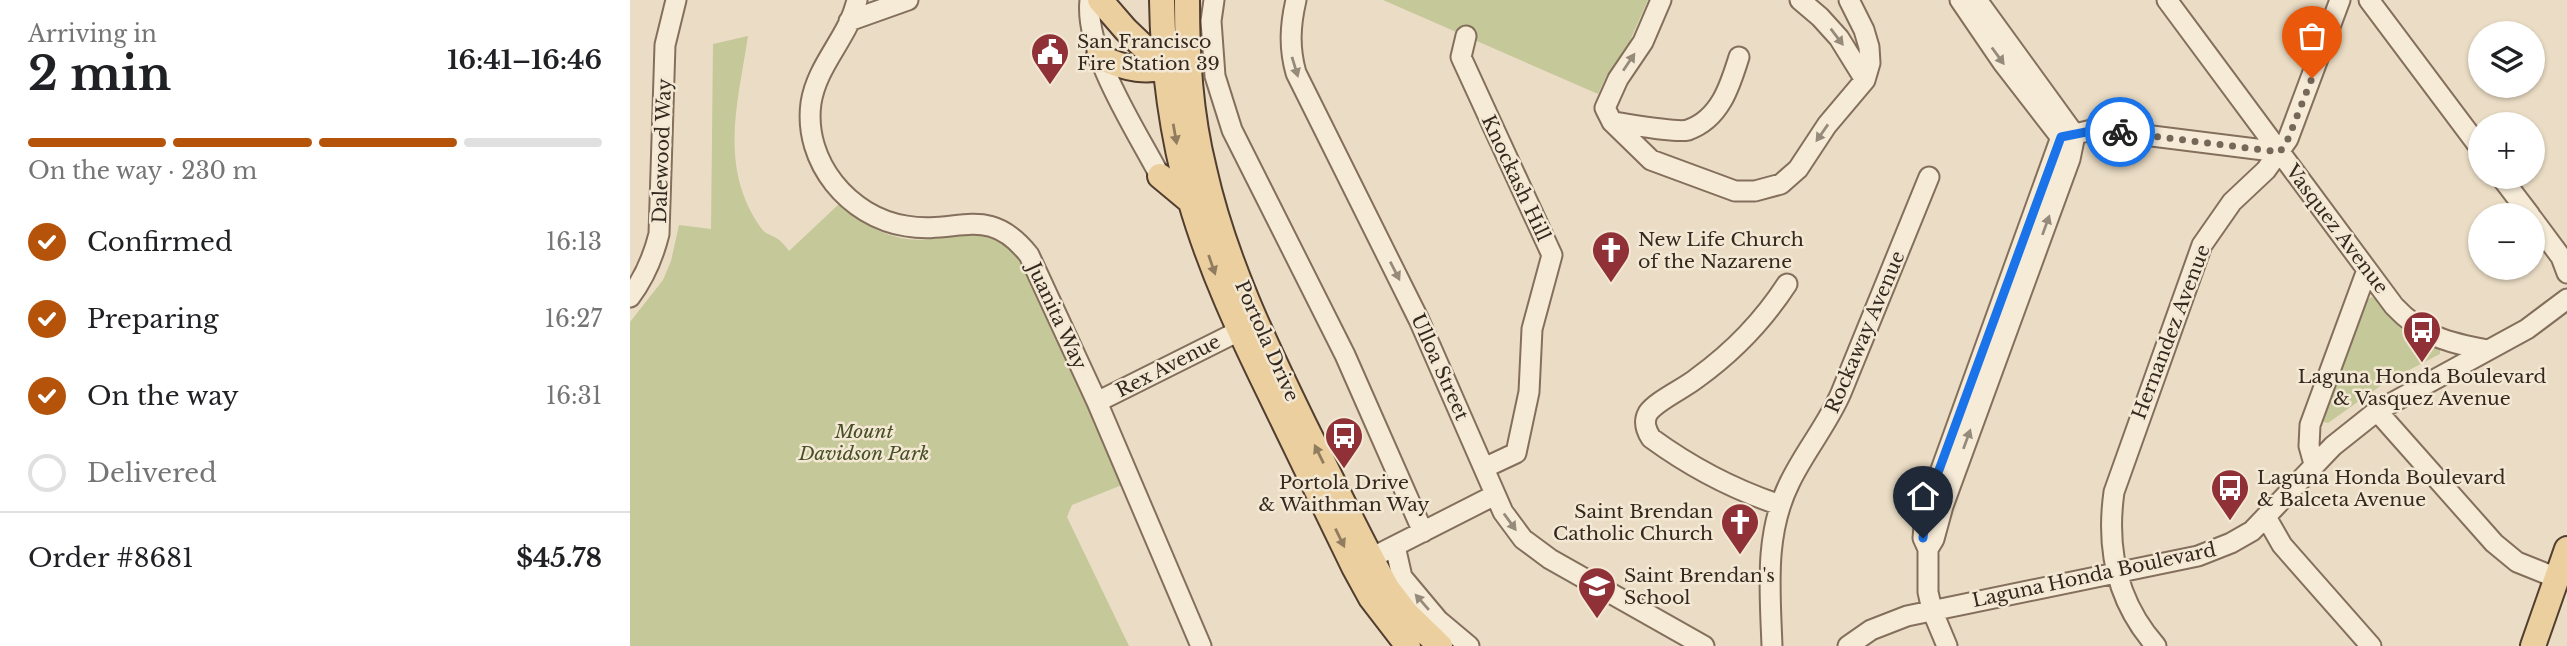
<!DOCTYPE html>
<meta charset="utf-8">
<style>
body{margin:0;font-family:"Libre Baskerville",serif;background:#f2f2f2;color:#202124;height:100vh;display:flex;flex-direction:column;font-size:26px;white-space:nowrap}
*{box-sizing:border-box;margin:0}
p{font-size:23px;color:#757577}
.icon{flex:none;width:38px;height:38px;fill:none;stroke:currentColor;stroke-width:2;stroke-linecap:round;stroke-linejoin:round}
.map{position:relative;flex:1;overflow:hidden}
.drawer{display:flex;flex-direction:column;background:#fff;width:630px}
.drawer>*{flex:none}
.buttons{position:absolute;left:1838px;top:21px;display:grid;gap:14px}
.buttons a{display:grid;place-items:center;width:77px;height:77px;border-radius:50%;background:#fff;box-shadow:0 2px 5px #0004;font-size:35px}
.pin{position:absolute;display:grid;place-items:center;width:60px;height:60px;color:#fff;margin:-72px -30px;border-radius:50% 50% 50% 0;rotate:-45deg;box-shadow:0 0 7px #0007}
.pin .icon{rotate:45deg}
.courier{position:absolute;display:grid;place-items:center;width:70px;height:70px;margin:-35px;border:5px solid #1a73e8;border-radius:50%;background:#fff;color:#222;box-shadow:0 2px 9px #0007}
.head em{font-style:normal;font-weight:700}
.head div{display:flex;flex-direction:column-reverse}
.head{display:flex;align-items:center;justify-content:space-between;height:119px;padding:0 28px}
h1{font-size:46px;font-weight:700;line-height:52px}
.bar{display:grid;grid-template-columns:repeat(4,1fr);gap:10px 7px;align-content:center;height:84px;padding:0 28px}
.bar i{height:9px;border-radius:5px;background:#e0e0e0}
.bar .current{background:#b45309}
.bar p{grid-column:span 4}
.line{display:flex;align-items:center;gap:18px;padding:0 28px;border-top:2px solid #e0e0e0}
.line div{flex:1}
ol{padding:0 28px;list-style:none}
li{display:flex;align-items:center;gap:21px;height:77px}
li p{margin-inline-start:auto}
li .icon{padding:7px;border-radius:50%;background:#b45309;color:#fff;stroke-width:4}
li:last-child{color:#757577}
li i{width:38px;height:38px;border:4px solid #e0e0e0;border-radius:50%}
main{display:flex;flex:1;min-height:0}
.map>svg:first-child{display:block}
.green{fill:#c5c899}
.lines{fill:none;stroke-linecap:round;stroke-linejoin:round}
.minor-casing{stroke:#846f5c;stroke-width:23}
.major-casing{stroke:#523e30;stroke-width:28}
.minor{stroke:#f6ebd7;stroke-width:19}
.major{stroke:#ebcf9f;stroke-width:24}
.oneway{fill:#968a7b}
.oneway2{fill:#907c5f}
.done{stroke:#756859;stroke-width:7;stroke-dasharray:0 12.6}
.route{stroke:#1a73e8;stroke-width:9}
.labels{text-anchor:middle;dominant-baseline:central;stroke-width:5;stroke-linejoin:round;paint-order:stroke}
.poi-label{font-size:19px;fill:#35291f;stroke:#f3e8d4;text-anchor:start}
.street-label{font-size:19px;fill:#35291f;stroke:#f3e8d4}
.park-label{font-size:19px;font-style:italic;fill:#485027;stroke:#f3e8d4}
</style>
<main>
<section class="drawer">
<div class="head"><div><h1>2 min</h1><p>Arriving in</p></div><em>16:41–16:46</em></div>
<div class="bar"><i class="current"></i><i class="current"></i><i class="current"></i><i></i><p>On the way · 230 m</p></div>
<ol>
<li><svg class="icon" aria-label="check" viewBox="0 0 24 24"><path d="M5 12l5 5 9-10"/></svg>Confirmed<p>16:13</p></li>
<li><svg class="icon" aria-label="check" viewBox="0 0 24 24"><path d="M5 12l5 5 9-10"/></svg>Preparing<p>16:27</p></li>
<li><svg class="icon" aria-label="check" viewBox="0 0 24 24"><path d="M5 12l5 5 9-10"/></svg>On the way<p>16:31</p></li>
<li><i></i>Delivered</li>
</ol>
<div class="line" style="height:91px"><div>Order #8681</div><b>$45.78</b></div>
</section>
<div class="map">
<svg width="1937" height="646" viewBox="0 0 1937 646">
<rect width="100%" height="100%" fill="#ebddc5"/>
<!-- green -->
<path class="green" d="M753 0H1018L998 45 976 77 968 94Z
M118 36C108 103 88 167 131 228 136 235 142 235 148 239 152 242 156 247 159 251L209 204C229 221 250 235 277 239 310 243 343 226 374 243 382 247 388 256 394 262L492 485 442 505 437 517 499 646H0V322L33 280 41 261 49 225 81 229 83 44Z
M1741 297C1755 300 1764 319 1774 328 1785 337 1797 343 1810 347V354L1756 382 1698 423 1694 422 1691 419 1734 304Z"/>
<g class="lines">
<defs>
<path id="minor" d="M227 0C219 37 187 64 181 103 173 162 219 217 276 226 328 235 358 203 399 255L467 402 571 646
M460 0C454 52 506 130 530 176
M584 0 581 21 585 76 602 130 715 355 793 532
M666 0C660 26 659 48 666 73L789 320 873 512 893 539 920 559 1074 646
M1031 0 1013 42 988 79 975 108 982 122 1021 160 1105 191H1125L1151 184 1168 169 1197 125 1235 80 1240 63 1239 47 1234 30 1219 0
M1170 0 1190 17 1209 38 1235 80
M1330 0 1373 63 1428 134
M1537 0 1764 306C1792 336 1818 343 1858 350
M1739 0 1850 148
M219 21 278 0
M836 36 831 57 922 255 902 329 899 392 886 453 854 468
M982 122C998 124 1046 133 1058 130 1090 119 1100 86 1109 57
M1433 137 1466 129 1650 152
M1871 177 1900 215
M1902 218 1931 257 1937 273
M0 297C15 277 23 258 29 234L35 45 46 0
M467 402 609 331
M1747 411 1864 543 1887 562 1927 578
M1684 464 1679 446 1680 425 1737 270
M1150 505C1102 489 1062 468 1021 438 1016 430 1013 422 1018 413 1026 401 1055 388 1067 378 1103 352 1133 321 1157 284
M1636 517 1652 545 1741 646
M765 546 772 577 808 620 839 646
M1298 549 1304 539 1313 506 1440 159 1445 135 1347 0
M741 558 865 495
M1142 646C1140 590 1134 534 1160 482 1175 451 1197 425 1211 393L1299 177
M1218 646 1241 630 1277 616 1568 556 1601 543 1622 531 1703 446 1747 411 1897 329 1937 299
M1317 646 1302 610 1298 592V549L1293 538 1295 514 1431 137
M1526 646C1487 602 1476 549 1484 492L1572 245 1602 202 1636 170 1658 139 1710 0"/>
<path id="major" d="M470 0 496 30 539 71
M532 0C533 67 542 135 560 199 580 269 611 335 643 400 670 456 697 511 724 567L741 598 778 646
M557 0C557 58 560 113 574 169 594 259 635 344 675 426 702 480 728 535 757 588L776 613 810 646
M469 56C491 68 522 76 545 62
M530 176 560 201
M1903 646 1937 549"/>
</defs>
<!-- minor casing -->
<use href="#minor" class="minor-casing"/>
<!-- major casing -->
<use href="#major" class="major-casing"/>
<!-- minor -->
<use href="#minor" class="minor"/>
<!-- major -->
<use href="#major" class="major"/>
</g>
<!-- one-way arrows -->
<defs><path id="oneway-solid" d="M-6-.8H1V-3.2L6.5 0L1 3.2V.8H-6Z" transform="scale(1.75)"/></defs>
<g class="oneway">
<use href="#oneway-solid" transform="translate(1207 37) rotate(53)"/>
<use href="#oneway-solid" transform="translate(1368 56) rotate(54)"/>
<use href="#oneway-solid" transform="translate(999 62) rotate(-56)"/>
<use href="#oneway-solid" transform="translate(665 67) rotate(73)"/>
<use href="#oneway-solid" transform="translate(1192 133) rotate(125)"/>
<use href="#oneway-solid" transform="translate(1416 225) rotate(-70)"/>
<use href="#oneway-solid" transform="translate(765 271) rotate(63)"/>
<use href="#oneway-solid" transform="translate(1337 439) rotate(-70)"/>
<use href="#oneway-solid" transform="translate(880 522) rotate(54)"/>
<use href="#oneway-solid" transform="translate(792 602) rotate(-131)"/>
</g>
<g class="oneway2">
<use href="#oneway-solid" transform="translate(545 134) rotate(80)"/>
<use href="#oneway-solid" transform="translate(582 265) rotate(71)"/>
<use href="#oneway-solid" transform="translate(689 454) rotate(-116)"/>
<use href="#oneway-solid" transform="translate(710 538) rotate(64)"/>
</g>
<g class="lines">
<!-- done -->
<path class="done" d="M1490 132 1650 152 1658 139 1682 78"/>
<!-- route -->
<path class="route" d="M1293 538 1298 500 1431 137 1466 130 1490 132"/>
</g>
<!-- icons -->
<defs>
<symbol id="civic-pin" viewBox="-11 -11 22 30"><path d="M0 17L-7.5 6A9.5 9.5 0 1 1 7.5 6Z" fill="#8f3137" stroke="#f3e8d4"/><path d="M-.6-6.5H3V-4.5H.6V-3L4-1V1h2V6H-6V1h2V-1L-.6-3ZM-1.2 2.5V6h2.4V2.5Z" fill="#fff"/></symbol>
<symbol id="church-pin" viewBox="-11 -11 22 30"><path d="M0 17L-7.5 6A9.5 9.5 0 1 1 7.5 6Z" fill="#8f3137" stroke="#f3e8d4"/><path d="M-1.2-6h2.4v3.5h3.3v2.4h-3.3V6h-2.4V-.1h-3.3v-2.4h3.3Z" fill="#fff"/></symbol>
<symbol id="bus-pin" viewBox="-11 -11 22 30"><path d="M0 17L-7.5 6A9.5 9.5 0 1 1 7.5 6Z" fill="#8f3137" stroke="#f3e8d4"/><path d="M-5-6H5V4H4V6H2V4H-2V6H-4V4H-5ZM-3.5-4V0h7V-4ZM-3.5 1.2v1.5H-2V1.2ZM2 1.2v1.5H3.5V1.2Z" fill="#fff"/></symbol>
<symbol id="school-pin" viewBox="-11 -11 22 30"><path d="M0 17L-7.5 6A9.5 9.5 0 1 1 7.5 6Z" fill="#8f3137" stroke="#f3e8d4"/><path d="M0-5L7-2L0 1L-7-2ZM-4 1L0 2.5L4 1V4Q0 6-4 4Z" fill="#fff"/></symbol>
</defs>
<g fill-rule="evenodd">
<use href="#civic-pin" x="398" y="30" width="44" height="60"/>
<use href="#church-pin" x="959" y="228" width="44" height="60"/>
<use href="#bus-pin" x="1770" y="308" width="44" height="60"/>
<use href="#bus-pin" x="692" y="414" width="44" height="60"/>
<use href="#bus-pin" x="1578" y="466" width="44" height="60"/>
<use href="#church-pin" x="1088" y="500" width="44" height="60"/>
<use href="#school-pin" x="945" y="564" width="44" height="60"/>
</g>
<g class="labels">
<!-- poi labels -->
<g class="poi-label">
<text x="447" y="41">San Francisco<tspan x="447" dy="22">Fire Station 39</tspan></text>
<text x="1008" y="239">New Life Church<tspan x="1008" dy="22">of the Nazarene</tspan></text>
<text x="1792" y="376" text-anchor="middle">Laguna Honda Boulevard<tspan x="1792" dy="22">&amp; Vasquez Avenue</tspan></text>
<text x="1627" y="477">Laguna Honda Boulevard<tspan x="1627" dy="22">&amp; Balceta Avenue</tspan></text>
<text x="714" y="482" text-anchor="middle">Portola Drive<tspan x="714" dy="22">&amp; Waithman Way</tspan></text>
<text x="1083" y="511" text-anchor="end">Saint Brendan<tspan x="1083" dy="22">Catholic Church</tspan></text>
<text x="994" y="575">Saint Brendan's<tspan x="994" dy="22">School</tspan></text>
</g>
<!-- street labels -->
<g class="street-label">
<text transform="translate(32 151) rotate(-88)">Dalewood Way</text>
<text transform="translate(886 178) rotate(65)">Knockash Hill</text>
<text transform="translate(1707 229) rotate(53)">Vasquez Avenue</text>
<text transform="translate(427 316) rotate(65)">Juanita Way</text>
<text transform="translate(1235 332) rotate(-67)">Rockaway Avenue</text>
<text transform="translate(1541 332) rotate(-69)">Hernandez Avenue</text>
<text transform="translate(637 341) rotate(66)">Portola Drive</text>
<text transform="translate(538 366) rotate(-27)">Rex Avenue</text>
<text transform="translate(810 367) rotate(66)">Ulloa Street</text>
<text transform="translate(1464 575) rotate(-12)">Laguna Honda Boulevard</text>
</g>
<!-- park labels -->
<g class="park-label">
<text x="234" y="431">Mount<tspan x="234" dy="22">Davidson Park</tspan></text>
</g>
</g>
</svg>
<div class="buttons">
<a><svg class="icon" aria-label="layers" viewBox="0 0 24 24"><path d="M12 4l9 5-9 5-9-5zM3 14l9 5 9-5"/></svg></a>
<a>+</a>
<a>−</a>
</div>
<div class="pin" style="left:1682px;top:78px;background:#ea580c"><svg class="icon" aria-label="bag" viewBox="0 0 24 24"><path d="M5 8h14l-1 12H6zM9 8a3 3 0 0 1 6 0"/></svg></div>
<div class="pin" style="left:1293px;top:538px;background:#1f2937"><svg class="icon" aria-label="home" viewBox="0 0 24 24"><path d="M3 11l9-7 9 7M6 9v11h12V9"/></svg></div>
<div class="courier" style="left:1490px;top:132px"><svg class="icon" aria-label="bike" viewBox="0 0 24 24"><circle cx="6" cy="16" r="4"/><circle cx="18" cy="16" r="4"/><path d="M6 16l4-8h5l3 8M10 8l3 8H6M13 5h3"/></svg></div>
</div>
</main>
